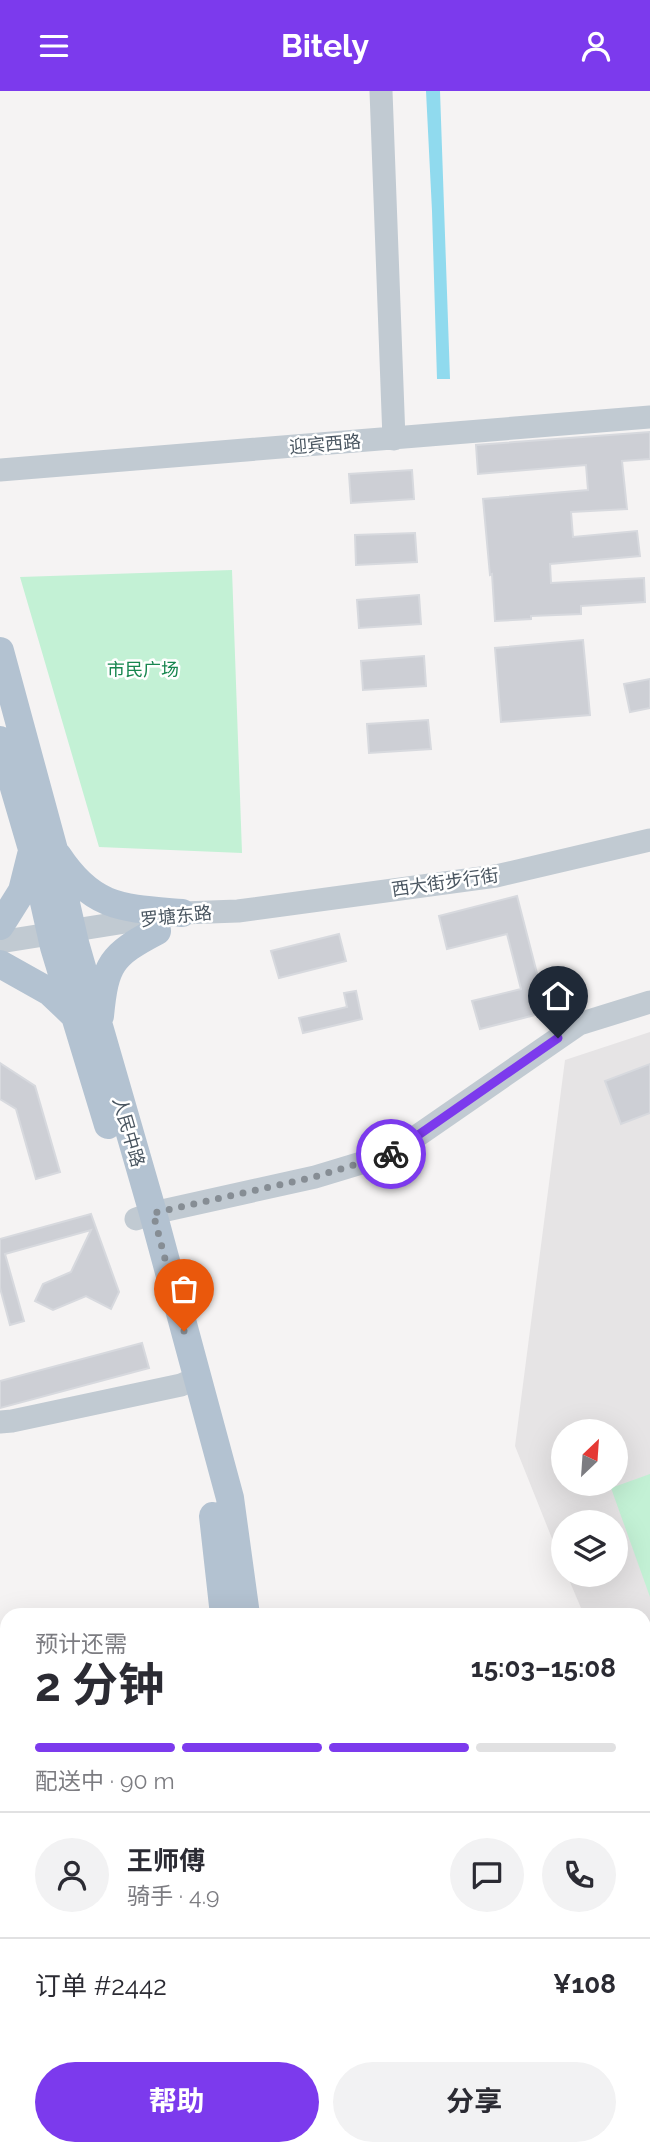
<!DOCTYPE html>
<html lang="zh">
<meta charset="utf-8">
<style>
body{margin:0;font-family:Raleway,"Noto Sans SC",sans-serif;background:#f2f2f3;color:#2b2b33;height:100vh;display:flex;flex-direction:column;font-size:26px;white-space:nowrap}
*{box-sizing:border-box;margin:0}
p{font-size:23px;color:#7c7c81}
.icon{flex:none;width:38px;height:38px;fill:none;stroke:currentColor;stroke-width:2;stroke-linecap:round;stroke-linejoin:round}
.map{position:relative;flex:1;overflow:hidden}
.side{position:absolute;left:0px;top:1517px;width:651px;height:548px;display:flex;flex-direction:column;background:#fff;border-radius:21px 21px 0 0;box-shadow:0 7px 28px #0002}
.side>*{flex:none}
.needle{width:46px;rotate:25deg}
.tools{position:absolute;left:551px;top:1328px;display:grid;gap:14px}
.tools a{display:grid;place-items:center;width:77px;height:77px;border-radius:50%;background:#fff;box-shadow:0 7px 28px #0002;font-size:35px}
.pin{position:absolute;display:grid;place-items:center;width:60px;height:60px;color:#fff;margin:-72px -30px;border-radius:50% 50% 50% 0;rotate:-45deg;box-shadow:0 0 7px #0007}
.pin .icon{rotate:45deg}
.courier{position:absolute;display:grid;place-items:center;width:70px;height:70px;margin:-35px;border:5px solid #7c3aed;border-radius:50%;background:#fff;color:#222;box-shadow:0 2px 9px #0007}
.summary em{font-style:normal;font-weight:700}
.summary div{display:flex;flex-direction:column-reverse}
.summary{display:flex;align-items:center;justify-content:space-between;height:119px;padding:0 35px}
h1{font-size:46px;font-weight:700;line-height:52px}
.bar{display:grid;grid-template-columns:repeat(4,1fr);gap:10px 7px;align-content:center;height:84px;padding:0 35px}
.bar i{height:9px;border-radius:5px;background:#e1e1e2}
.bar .on{background:#7c3aed}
.bar p{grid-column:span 4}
.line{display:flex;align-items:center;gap:18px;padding:0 35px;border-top:2px solid #e1e1e2}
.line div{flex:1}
.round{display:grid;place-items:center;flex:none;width:74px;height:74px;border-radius:37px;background:#f2f2f3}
.button{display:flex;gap:14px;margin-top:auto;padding:14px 35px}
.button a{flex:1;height:80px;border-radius:42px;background:#7c3aed;color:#fff;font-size:28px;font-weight:700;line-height:80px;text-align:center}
.button a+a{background:#f2f2f3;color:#2b2b33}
header{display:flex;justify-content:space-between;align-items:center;height:91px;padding:0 35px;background:#7c3aed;color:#fff;font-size:32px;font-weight:700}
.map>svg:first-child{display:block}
.education{fill:#e6e4e5;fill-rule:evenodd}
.green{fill:#c3f1d5}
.water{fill:#90daee}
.building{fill:#cdcfd5;stroke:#d7d9de;stroke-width:2}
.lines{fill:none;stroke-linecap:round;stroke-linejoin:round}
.minor{stroke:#c1cad2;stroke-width:23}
.major{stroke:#b3c2d1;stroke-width:28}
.done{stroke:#868d94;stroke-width:7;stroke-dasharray:0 12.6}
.route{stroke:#7c3aed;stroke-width:9}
.labels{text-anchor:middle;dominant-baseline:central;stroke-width:5;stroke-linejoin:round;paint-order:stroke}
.street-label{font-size:18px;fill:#4a5661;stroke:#fff}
.park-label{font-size:18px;fill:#17864f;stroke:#fff}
</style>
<header><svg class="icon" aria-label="menu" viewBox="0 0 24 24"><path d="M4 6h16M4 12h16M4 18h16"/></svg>Bitely<svg class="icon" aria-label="person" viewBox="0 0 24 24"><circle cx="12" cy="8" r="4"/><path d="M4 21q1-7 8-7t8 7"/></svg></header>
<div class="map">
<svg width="650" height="2064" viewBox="0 0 650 2064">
<rect width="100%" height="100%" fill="#f5f3f3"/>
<!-- education -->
<path class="education" d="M650 941V1674H644V1524H584L567 1484H616V1432H564L563 1475 515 1355 565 969ZM564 1340H616V1393H564Z"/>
<!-- green -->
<path class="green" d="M232 479 242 762 99 756 20 486Z
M650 1383V1506L611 1397Z"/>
<!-- water -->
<path class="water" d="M426 0H440L450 288H437L432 120Z
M644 1784H650V1856L644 1857Z
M0 1813H7V1889L0 1890Z"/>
<!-- building -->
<path class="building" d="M650 341V368L622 370 627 418 571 421 573 446 637 440 640 465 550 473 551 492 644 487 645 511 581 515V523L531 525V528L495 530 492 483 490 484 483 408 588 399 586 374 478 383 476 354Z
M412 379 414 408 351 412 349 383Z
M415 442 417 471 356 474 355 444Z
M419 504 421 533 359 537 357 509Z
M583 549 590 624 501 631 495 557Z
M424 565 426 595 363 599 361 570Z
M650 588V617L630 621 624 593Z
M428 629 431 658 369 662 367 633Z
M517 805 547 921 480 938 472 910 521 898 507 843 447 858 439 825Z
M339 843 346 870 279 887 271 860Z
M356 900 362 928 303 942 299 927 347 916 344 902Z
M0 972 35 995 60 1081 36 1088 16 1018 0 1008Z
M650 973V1022L621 1033 605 990Z
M91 1123 119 1201 111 1218 86 1205 53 1219 35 1210 43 1193 71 1181 91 1139 5 1163 24 1230 10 1234 0 1197V1148Z
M142 1252 149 1277 0 1317V1290Z"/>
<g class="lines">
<!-- minor -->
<path class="minor" d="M381 0 394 348
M0 379 650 326
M0 851 182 822 238 820 496 785 650 749
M136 1128 153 1122 315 1086 391 1063 579 933 650 911
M0 1331 12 1330 181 1294 197 1287
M644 1699H650
M644 1930 650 1929
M0 1960 7 1961
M283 2058V2064"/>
<!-- major -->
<path class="major" d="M0 560 54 759 75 852 153 1122 230 1407 246 1524
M0 649 32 758 54 856 108 1034
M58 765C93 818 123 817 182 822
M0 835 22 800 31 764
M0 873 50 901 72 922
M100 925C105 873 111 864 157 840
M213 1425 224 1524
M0 1723H7
M237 2064V2058"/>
</g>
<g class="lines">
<!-- done -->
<path class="done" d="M184 1240 153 1122 314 1086 391 1063"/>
<!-- route -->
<path class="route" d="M391 1063 558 947"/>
</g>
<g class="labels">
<!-- street labels -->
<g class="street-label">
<text transform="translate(325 353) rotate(-5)">迎宾西路</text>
<text transform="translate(445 791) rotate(-8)">西大街步行街</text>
<text transform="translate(176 825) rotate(-6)">罗塘东路</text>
<text transform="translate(129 1041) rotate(74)">人民中路</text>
</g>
<!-- park labels -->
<g class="park-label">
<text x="143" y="578">市民广场</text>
</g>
</g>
</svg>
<div class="tools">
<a><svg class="needle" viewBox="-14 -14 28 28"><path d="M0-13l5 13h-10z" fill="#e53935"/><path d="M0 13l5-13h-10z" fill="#7c7c81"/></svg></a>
<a><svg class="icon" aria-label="layers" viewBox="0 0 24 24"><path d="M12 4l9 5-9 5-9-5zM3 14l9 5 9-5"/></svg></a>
</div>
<div class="pin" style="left:184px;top:1240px;background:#ea580c"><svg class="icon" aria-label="bag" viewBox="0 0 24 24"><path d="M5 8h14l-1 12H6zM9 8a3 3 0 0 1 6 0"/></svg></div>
<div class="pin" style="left:558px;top:947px;background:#1f2937"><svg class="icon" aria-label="home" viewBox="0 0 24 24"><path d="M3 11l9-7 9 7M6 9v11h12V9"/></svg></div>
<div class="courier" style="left:391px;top:1063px"><svg class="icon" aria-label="bike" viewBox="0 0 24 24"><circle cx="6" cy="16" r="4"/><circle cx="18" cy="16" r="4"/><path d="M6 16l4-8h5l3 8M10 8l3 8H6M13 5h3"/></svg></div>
<section class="side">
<div class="summary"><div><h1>2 分钟</h1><p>预计还需</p></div><em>15:03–15:08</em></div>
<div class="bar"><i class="on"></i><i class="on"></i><i class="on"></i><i></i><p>配送中 · 90 m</p></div>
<div class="line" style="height:126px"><a class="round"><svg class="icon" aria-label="person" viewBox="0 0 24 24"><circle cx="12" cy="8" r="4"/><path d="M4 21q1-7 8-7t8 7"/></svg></a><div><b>王师傅</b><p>骑手 · 4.9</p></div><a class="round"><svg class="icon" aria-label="chat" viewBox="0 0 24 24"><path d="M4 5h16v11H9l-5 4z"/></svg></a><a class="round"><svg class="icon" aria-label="phone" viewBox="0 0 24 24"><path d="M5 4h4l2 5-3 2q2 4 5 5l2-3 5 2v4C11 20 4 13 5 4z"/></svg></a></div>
<div class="line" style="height:91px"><div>订单 #2442</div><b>¥108</b></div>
<div class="button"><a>帮助</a><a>分享</a></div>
</section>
</div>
